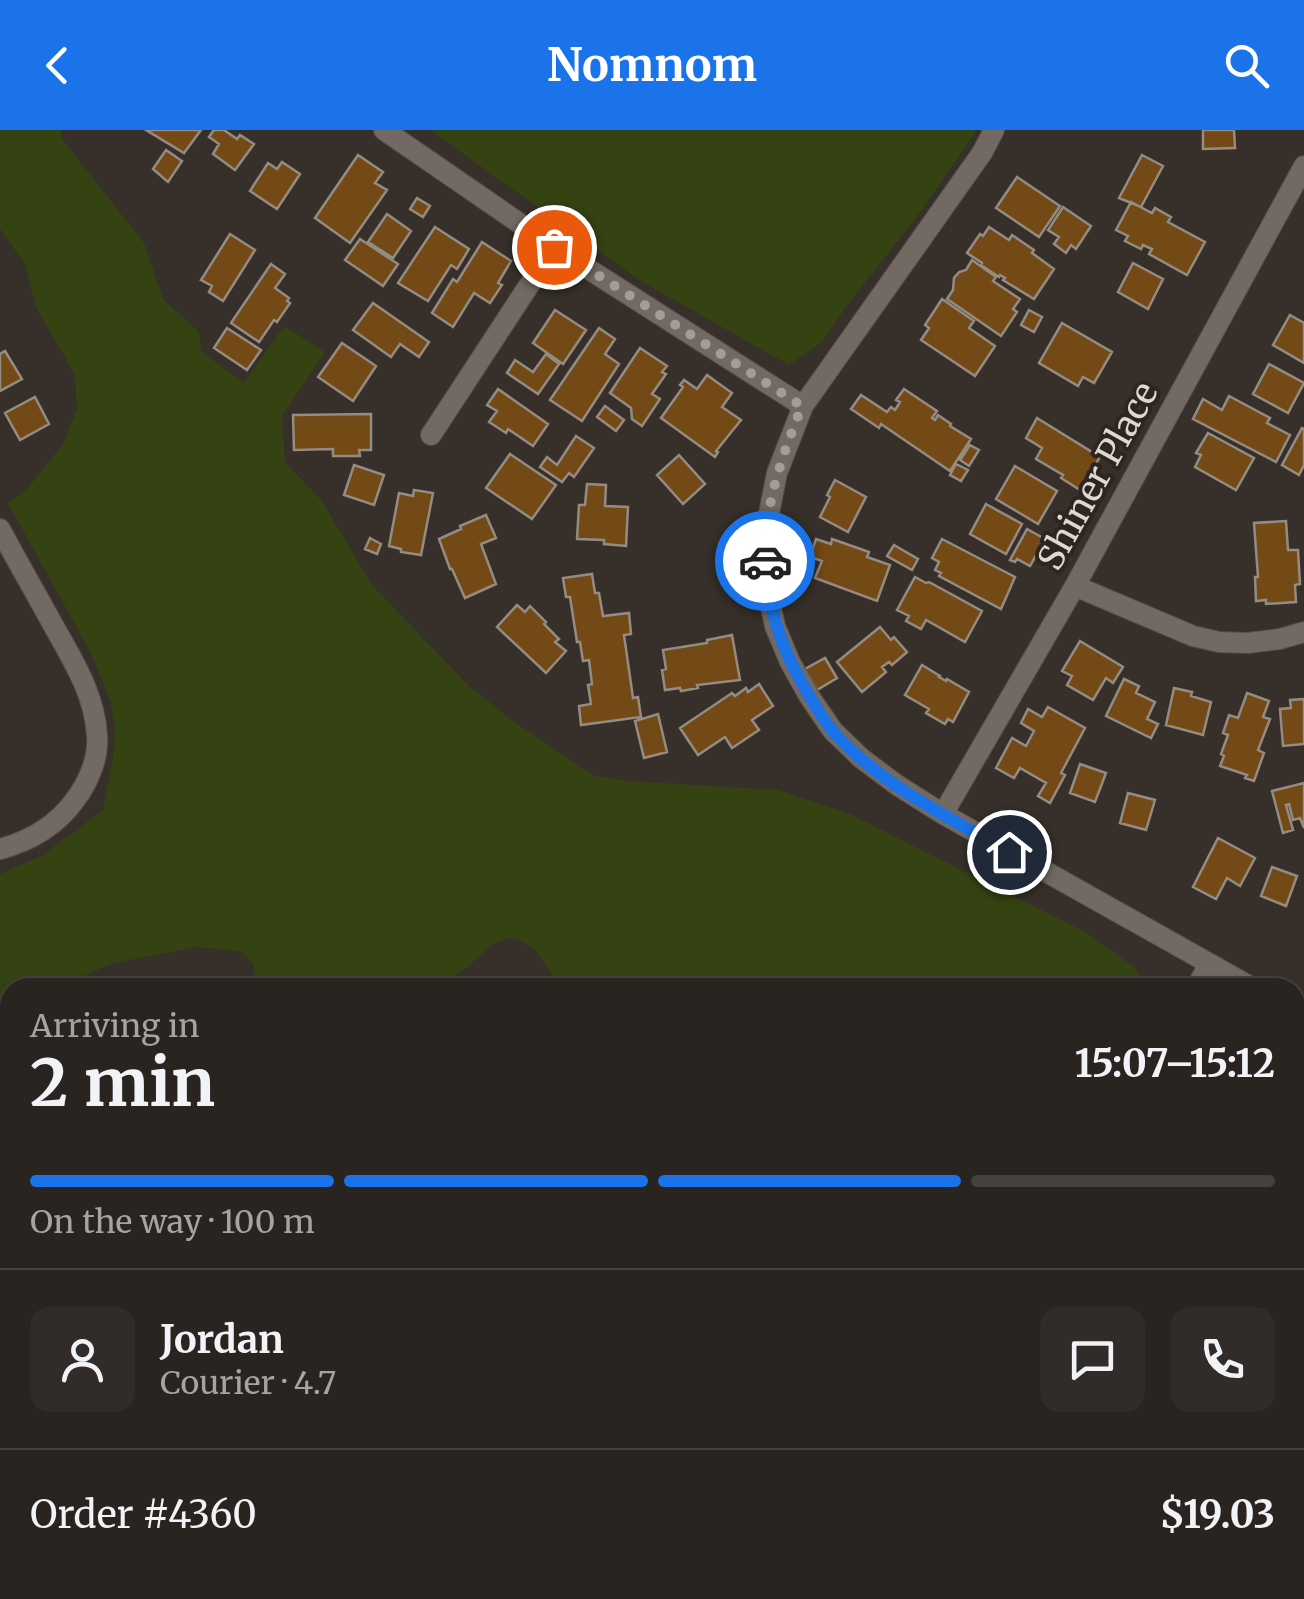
<!DOCTYPE html>
<meta charset="utf-8">
<style>
body{margin:0;font-family:Merriweather,serif;background:#312c29;color:#f1f3f6;height:100vh;display:flex;flex-direction:column;font-size:38px;white-space:nowrap}
*{box-sizing:border-box;margin:0}
p{font-size:32px;color:#a5a4a5}
.icon{flex:none;width:55px;height:55px;fill:none;stroke:currentColor;stroke-width:2;stroke-linecap:round;stroke-linejoin:round}
.map{position:relative;flex:1;overflow:hidden}
.side{position:absolute;left:0px;top:848px;width:1305px;height:622px;display:flex;flex-direction:column;background:#292420;border-radius:30px 30px 0 0;box-shadow:0 5px 15px #0003,0 0 0 2px #45413e}
.side>*{flex:none}
.pin{position:absolute;display:grid;place-items:center;width:85px;height:85px;color:#fff;margin:-42px;border:5px solid #fff;border-radius:50%;box-shadow:0 2px 10px #0007}
.courier{position:absolute;display:grid;place-items:center;width:100px;height:100px;margin:-50px;border:8px solid #1a73e8;border-radius:50%;background:#fff;color:#222;box-shadow:0 2px 12px #0007}
.headline em{font-style:normal;font-weight:700}
.headline div{display:flex;flex-direction:column-reverse}
.headline{display:flex;align-items:center;justify-content:space-between;height:170px;padding:0 30px}
h1{font-size:65px;font-weight:700;line-height:75px}
.bar{display:grid;grid-template-columns:repeat(4,1fr);gap:15px 10px;align-content:center;height:120px;padding:0 30px}
.bar i{height:12px;border-radius:8px;background:#45413e}
.bar .on{background:#1a73e8}
.bar p{grid-column:span 4}
.line{display:flex;align-items:center;gap:25px;padding:0 30px;border-top:2px solid #45413e}
.line div{flex:1}
.round{display:grid;place-items:center;flex:none;width:105px;height:105px;border-radius:20px;background:#312c29}
header{display:flex;justify-content:space-between;align-items:center;height:130px;padding:0 30px;background:#1a73e8;color:#fff;font-size:45px;font-weight:700}
.map>svg:first-child{display:block}
.green{fill:#354313}
.building{fill:#734915;stroke:#948c83;stroke-width:2.5}
.lines{fill:none;stroke-linecap:round;stroke-linejoin:round}
.street-casing{stroke:#534e48;stroke-width:22}
.secondary-casing{stroke:#534e48;stroke-width:32}
.street{stroke:#726a62;stroke-width:20}
.secondary{stroke:#916b5c;stroke-width:30}
.done{stroke:#a29d98;stroke-width:10;stroke-dasharray:0 18}
.route{stroke:#1a73e8;stroke-width:12}
.labels{text-anchor:middle;dominant-baseline:central;stroke-width:8;stroke-linejoin:round;paint-order:stroke}
.street-label{font-size:35px;fill:#dcd8d3;stroke:#2d2620}
</style>
<header><svg class="icon" aria-label="back" viewBox="0 0 24 24"><path d="M15 5l-7 7 7 7"/></svg>Nomnom<svg class="icon" aria-label="search" viewBox="0 0 24 24"><circle cx="10" cy="10" r="6"/><path d="M15 15l6 6"/></svg></header>
<div class="map">
<svg width="1304" height="1469" viewBox="0 0 1304 1469">
<rect width="100%" height="100%" fill="#37302a"/>
<!-- green -->
<path class="green" d="M0 0H61L62 9 144 113 163 169 199 202 201 221 244 253 284 196 325 222 282 286 285 332 322 371 372 455 469 556 509 588 594 646 629 651 778 660 850 684 1087 803 1133 836 1149 857H558C549 839 536 810 511 809 490 809 476 832 460 843 436 858 391 837 369 857L256 858 253 833 240 821 197 817 113 833 84 846 68 857 10 858V890L0 893V744L43 725 103 680 114 621 115 597 111 572 91 523 8 373 28 358 63 314 77 279 75 245 36 177 25 134 0 99Z
M430 0H977L916 88 848 174 822 212 789 235 644 153Z"/>
<!-- building -->
<path class="building" d="M146 0H201L184 23Z
M214 0H224L237 9 240 5 254 14 235 40 213 24 219 14 209 7Z
M1203 0H1234L1235 18 1203 19Z
M166 20 182 31 168 52 153 39Z
M358 25 383 42 375 53 387 60 350 113 315 88Z
M1142 25 1163 36 1141 77 1119 68Z
M282 32 300 44 277 79 250 61 268 33 277 39Z
M1017 47 1060 76 1039 107 996 78Z
M417 68 430 76 423 87 410 79Z
M1131 72 1152 83 1155 78 1171 87 1168 92 1205 112 1187 145 1149 124 1152 119 1143 115 1141 119 1125 111 1128 106 1116 100Z
M1063 77 1091 96 1076 119 1071 115 1066 123 1054 114 1059 107 1048 100Z
M387 84 411 101 393 128 368 112Z
M435 97 469 119 457 139 451 135 428 171 398 153Z
M989 97 1009 110 1012 105 1034 120 1032 123 1054 139 1034 169 1003 150 1005 148 1000 145 999 147 981 135 982 133 967 123 980 104 983 106Z
M230 104 255 120 223 171 209 162 212 156 201 150Z
M360 109 398 134 383 156 345 130Z
M482 112 511 131 498 153 502 155 490 173 474 163 453 197 432 183 453 149 457 152Z
M972 130 996 147 993 151 1020 169 1013 179 1017 182 1001 206 947 169 953 160 954 148 959 142 966 140Z
M1133 133 1163 149 1148 179 1118 162Z
M271 134 285 144 275 158 289 168 287 171 290 173 277 192 274 190 259 212 231 193Z
M942 169 974 191 969 198 995 216 975 246 921 210 929 198 925 195Z
M373 173 429 212 419 227 400 214 391 227 353 200Z
M555 180 586 200 563 234 533 213Z
M1029 180 1042 187 1034 202 1021 195Z
M1290 185 1304 193V233L1273 215Z
M1062 193 1112 222 1094 253 1083 247 1078 256 1039 233Z
M227 198 261 220 247 240 214 218Z
M599 198 615 209 605 224 619 234 582 291 550 270Z
M342 213 376 236 353 271 318 247Z
M640 218 667 236 662 242 666 244 652 264 660 269 642 296 632 289 631 278 610 263Z
M5 221 22 249 0 261V224Z
M546 224 559 234 538 264 507 243 515 230 533 242Z
M1269 234 1304 253 1288 283 1253 264Z
M707 245 732 263 722 277 741 290 716 321 718 322 715 327 661 288 683 257 680 255 684 250 697 259Z
M498 259 548 294 533 316 508 299 506 303 489 292 497 281 487 275Z
M904 259 937 281 932 288 935 290 938 285 951 294 950 296 971 309 950 341 881 294 879 298 851 279 861 265 887 282 891 277 895 280 900 272 896 270Z
M1229 266 1270 288 1267 293 1290 305 1276 332 1193 289 1203 269 1222 280Z
M35 267 49 294 20 310 5 283Z
M605 276 624 290 616 301 597 287Z
M371 284V320H359L360 326H333V319L294 320 293 285Z
M1037 288 1100 327 1080 360 1061 348 1063 345 1036 329 1042 318 1026 308Z
M1302 298 1304 299V335L1299 345 1282 335Z
M1208 303 1254 328 1236 360 1195 337 1201 325 1196 323Z
M576 306 594 318 574 347 569 343 562 352 540 337 547 327 557 335Z
M970 315 979 320 969 336 960 330Z
M510 324 556 355 532 389 486 358Z
M679 325 705 354 683 374 657 345Z
M956 334 968 340 961 351 950 345Z
M354 335 384 345 374 375 344 365Z
M1015 336 1057 361 1038 394 996 369Z
M835 350 866 367 848 402 820 387 830 367 827 365Z
M587 354 606 355 605 376 628 377 626 416 604 414V410L577 409 579 375H585Z
M414 360 433 363 421 425 401 422V419L389 416 399 363 413 366Z
M986 374 1022 394 1006 424 970 404Z
M486 385 496 408 481 414 496 454 465 468 452 439H450L439 409 461 399 460 396Z
M1286 391 1288 420H1298L1300 454 1295 455 1296 472 1266 474V470L1256 471 1255 447H1258L1254 393Z
M1027 399 1045 409 1030 436 1017 429 1015 432 1010 430Z
M370 408 381 414 377 424 365 419Z
M816 409 831 414 832 409 869 422 867 427 890 435 877 471 815 448 822 431 810 427Z
M942 409 1015 447 1001 479 939 446 941 443 935 440 939 432 932 428Z
M894 415 918 429 912 440 887 426Z
M592 444 595 463H599L603 486 629 483 631 504 624 505 633 568 638 567 641 587 581 595 579 576 591 574 588 555 592 554 589 530 583 531 580 512H577L570 467H566L563 448Z
M915 447 926 453 929 452 982 481 965 512 926 490 921 499 906 491 909 486 897 480Z
M517 475 525 482 530 476 546 492 544 494 559 509 555 512 566 521 546 543 497 497Z
M880 497 891 510 894 507 907 522 892 535 889 532 882 537 886 542 862 562 837 532Z
M732 505 740 550 697 555 698 558 681 561 680 558 665 560 662 540 666 539 663 520 707 513V510Z
M1080 511 1123 537 1113 553 1106 548 1093 570 1067 555 1072 546 1062 541Z
M825 528 837 548 817 560 805 539Z
M922 535 940 546 939 547 946 551 947 549 969 562 953 592 948 589 945 594 926 583 929 579 905 565Z
M1124 549 1139 556 1136 563 1155 572 1147 589 1158 594 1151 608 1106 586Z
M759 554 773 576 752 590 759 600 732 618 725 607 698 625 680 598 732 563 735 566 746 558 748 562Z
M1174 558 1192 562 1191 566 1211 572 1203 605 1166 595Z
M1247 563 1269 571 1263 587 1270 589 1258 620 1264 623 1254 651 1245 648 1247 645 1220 636 1224 626 1221 624 1228 605 1223 603 1229 585 1238 588Z
M1304 569V614L1283 616 1280 579 1291 578 1290 570Z
M1048 577 1085 598 1061 643 1065 645 1050 673 1038 666 1046 653 1020 638 1014 648 996 638 1012 608 1026 616 1034 601 1021 593 1028 579 1042 587Z
M658 584 667 622 644 628 635 591Z
M1080 634 1106 643 1095 672 1070 663Z
M1304 653V698L1300 688 1293 690 1289 674 1286 675 1293 700 1283 703 1272 661Z
M1128 663 1155 670 1146 700 1120 693Z
M1218 708 1255 728 1240 756 1227 748 1216 769 1193 757Z
M1272 737 1297 746 1286 776 1261 766Z
M4 932H10V990L8 966H5Z
M0 1258 10 1259V1314L0 1313Z
M0 1411 9 1413 3 1451 0 1450Z
M17 1460H57L56 1469H16Z
M91 1460H125L124 1469H90Z
M139 1460H177L176 1469 138 1467Z
M211 1460H254L252 1469H216L217 1466 210 1465Z
M271 1460H302L300 1469H269Z
M345 1460 378 1461 377 1469H344Z
M394 1460H428L427 1469H392Z
M849 1460H875L879 1469H842L840 1464Z
M923 1460H935L941 1467 938 1469H925L920 1463Z
M939 1460H967L958 1469H948Z"/>
<g class="lines">
<defs>
<path id="street" d="M384 0 554 117 803 276
M994 0 982 23 803 276 777 343 765 404 768 464 775 496 790 532 809 566 833 601 861 628 897 655 943 684 1253 858
M431 305 554 117
M0 399C17 431 35 462 52 493 72 529 95 564 97 606 99 628 88 653 75 670 57 695 30 711 0 719
M1075 456 1193 506 1219 512 1248 513 1280 509 1304 502
M943 684 1075 456 1304 36
M1196 858 1209 834
M1295 880 1304 885
M0 1020 10 1021
M0 1362 10 1364
M670 1469 671 1460"/>
<path id="secondary" d="M1295 1366 1304 1343
M1256 1469 1259 1460"/>
</defs>
<!-- street casing -->
<use href="#street" class="street-casing"/>
<!-- secondary casing -->
<use href="#secondary" class="secondary-casing"/>
<!-- street -->
<use href="#street" class="street"/>
<!-- secondary -->
<use href="#secondary" class="secondary"/>
</g>
<g class="lines">
<!-- done -->
<path class="done" d="M554 117 802 276C782 326 764 376 765 431"/>
<!-- route -->
<path class="route" d="M765 431C767 473 779 511 799 548 809 566 819 584 832 600 877 653 950 688 1009 722"/>
</g>
<g class="labels">
<!-- street labels -->
<g class="street-label">
<text transform="translate(1098 346) rotate(-61)">Shiner Place</text>
</g>
</g>
</svg>
<div class="pin" style="left:554px;top:117px;background:#ea580c"><svg class="icon" aria-label="bag" viewBox="0 0 24 24"><path d="M5 8h14l-1 12H6zM9 8a3 3 0 0 1 6 0"/></svg></div>
<div class="pin" style="left:1009px;top:722px;background:#1f2937"><svg class="icon" aria-label="home" viewBox="0 0 24 24"><path d="M3 11l9-7 9 7M6 9v11h12V9"/></svg></div>
<div class="courier" style="left:765px;top:431px"><svg class="icon" aria-label="car" viewBox="0 0 24 24"><path d="M5 17H2v-5l4-1 3-4h7l3 4 3 1v5h-3M9 17h6M6 11h13"/><circle cx="7" cy="17" r="2"/><circle cx="17" cy="17" r="2"/></svg></div>
<section class="side">
<div class="headline"><div><h1>2 min</h1><p>Arriving in</p></div><em>15:07–15:12</em></div>
<div class="bar"><i class="on"></i><i class="on"></i><i class="on"></i><i></i><p>On the way · 100 m</p></div>
<div class="line" style="height:180px"><a class="round"><svg class="icon" aria-label="person" viewBox="0 0 24 24"><circle cx="12" cy="8" r="4"/><path d="M4 21q1-7 8-7t8 7"/></svg></a><div><b>Jordan</b><p>Courier · 4.7</p></div><a class="round"><svg class="icon" aria-label="chat" viewBox="0 0 24 24"><path d="M4 5h16v11H9l-5 4z"/></svg></a><a class="round"><svg class="icon" aria-label="phone" viewBox="0 0 24 24"><path d="M5 4h4l2 5-3 2q2 4 5 5l2-3 5 2v4C11 20 4 13 5 4z"/></svg></a></div>
<div class="line" style="height:130px"><div>Order #4360</div><b>$19.03</b></div>
</section>
</div>
